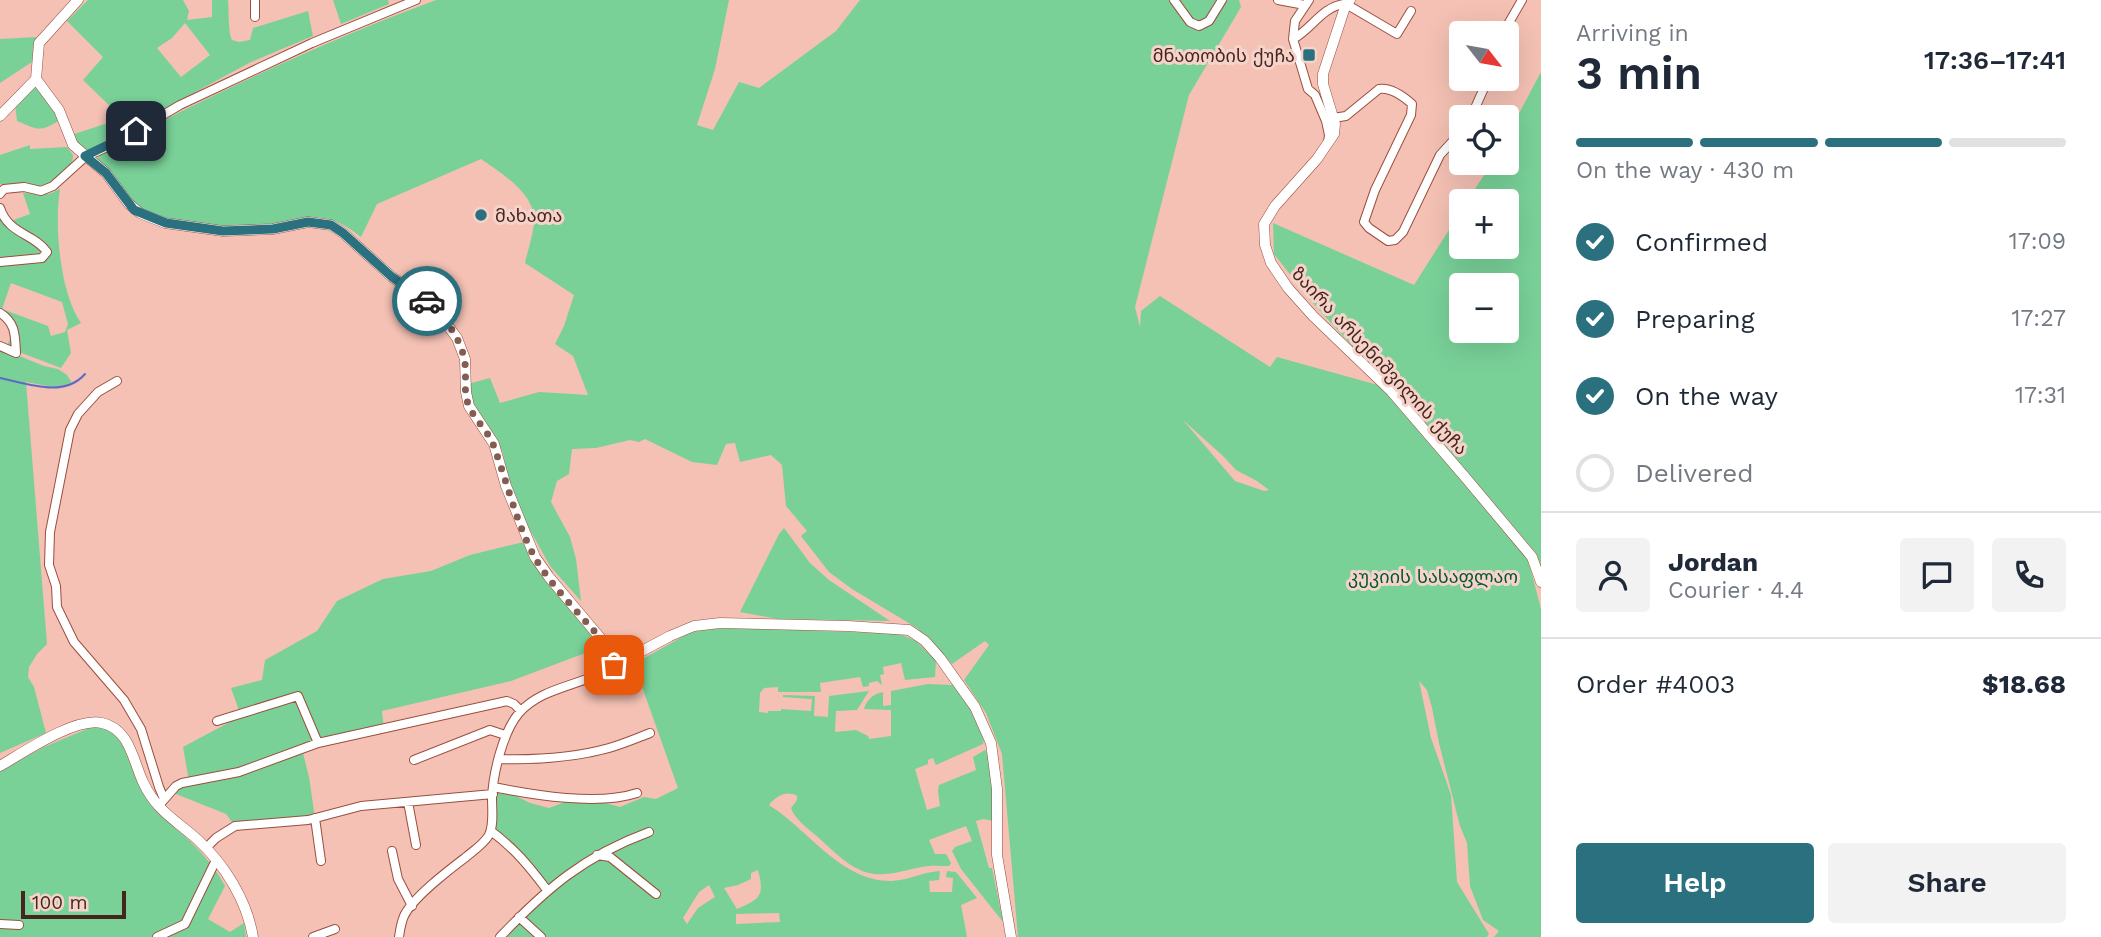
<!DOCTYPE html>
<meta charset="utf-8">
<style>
body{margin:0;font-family:"Work Sans","Noto Sans Georgian",sans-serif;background:#f2f2f3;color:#1f2937;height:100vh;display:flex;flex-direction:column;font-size:26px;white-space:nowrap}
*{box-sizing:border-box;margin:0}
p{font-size:23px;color:#747a83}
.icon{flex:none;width:38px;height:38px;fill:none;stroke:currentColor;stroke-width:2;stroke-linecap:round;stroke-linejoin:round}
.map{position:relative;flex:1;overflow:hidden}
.sheet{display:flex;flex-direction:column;background:#fff;width:560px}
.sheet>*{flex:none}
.needle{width:46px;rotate:121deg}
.buttons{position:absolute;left:1449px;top:21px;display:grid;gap:14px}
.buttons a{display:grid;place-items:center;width:70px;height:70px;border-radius:7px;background:#fff;box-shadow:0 7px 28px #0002;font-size:35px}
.scale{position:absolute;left:21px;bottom:18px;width:105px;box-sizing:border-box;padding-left:7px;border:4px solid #46251d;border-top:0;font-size:19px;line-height:24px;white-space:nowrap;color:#46251d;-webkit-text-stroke:5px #f6d3ca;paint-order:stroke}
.pin{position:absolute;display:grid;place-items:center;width:60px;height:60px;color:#fff;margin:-30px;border-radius:14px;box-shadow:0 4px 10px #0006}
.courier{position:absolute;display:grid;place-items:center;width:70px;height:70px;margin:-35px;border:5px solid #2b707f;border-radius:50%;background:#fff;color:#222;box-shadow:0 2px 9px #0007}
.head em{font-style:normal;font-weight:600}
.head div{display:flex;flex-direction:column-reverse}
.head{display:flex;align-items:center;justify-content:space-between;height:119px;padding:0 35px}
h1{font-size:46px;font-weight:600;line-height:52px}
.bar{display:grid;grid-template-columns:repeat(4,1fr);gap:10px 7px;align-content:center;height:84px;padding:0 35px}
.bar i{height:9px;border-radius:5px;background:#e0e1e3}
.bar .on{background:#2b707f}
.bar p{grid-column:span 4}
.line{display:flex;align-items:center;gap:18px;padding:0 35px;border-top:2px solid #e0e1e3}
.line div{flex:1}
.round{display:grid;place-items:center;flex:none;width:74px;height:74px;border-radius:7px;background:#f2f2f3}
ol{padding:0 35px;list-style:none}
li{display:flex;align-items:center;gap:21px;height:77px}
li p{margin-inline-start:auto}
li .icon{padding:7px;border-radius:50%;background:#2b707f;color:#fff;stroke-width:4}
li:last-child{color:#747a83}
li i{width:38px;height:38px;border:4px solid #e0e1e3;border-radius:50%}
.cta{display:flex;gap:14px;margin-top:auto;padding:14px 35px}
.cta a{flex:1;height:80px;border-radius:7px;background:#2b707f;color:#fff;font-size:28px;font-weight:600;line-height:80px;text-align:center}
.cta a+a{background:#f2f2f3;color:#1f2937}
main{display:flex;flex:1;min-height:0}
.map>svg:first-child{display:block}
.green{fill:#79d198;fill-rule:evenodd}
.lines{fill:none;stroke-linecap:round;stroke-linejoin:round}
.stream{stroke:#5c6ac5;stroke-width:2}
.minor-casing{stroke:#9a4f3e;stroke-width:10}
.tertiary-casing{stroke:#9a4f3e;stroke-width:11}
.minor{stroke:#fff;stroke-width:8}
.tertiary{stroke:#fff;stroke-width:10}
.done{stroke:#835c52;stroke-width:7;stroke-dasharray:0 12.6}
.route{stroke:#2b707f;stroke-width:9}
.poi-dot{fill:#2b707f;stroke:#f6d3ca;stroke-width:2.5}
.labels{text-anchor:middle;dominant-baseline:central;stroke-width:6;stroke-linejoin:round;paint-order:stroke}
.poi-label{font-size:18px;fill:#46251d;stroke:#f6d3ca;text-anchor:end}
.street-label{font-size:18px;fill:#46251d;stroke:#f6d3ca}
.park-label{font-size:18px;fill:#00582e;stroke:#f6d3ca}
</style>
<main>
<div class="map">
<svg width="1541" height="937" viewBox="0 0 1541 937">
<rect width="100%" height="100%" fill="#f4c1b4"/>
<!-- green -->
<path class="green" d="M88 0H183L189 11 187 20 212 17V0H228C229 11 228 32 232 40L239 42 250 40 253 28 308 11 313 36 251 62 88 150 75 143 74 134 108 123 115 111 83 80 103 57 67 21ZM185 23 210 55 181 77 157 48 172 38Z
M333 0H388L389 4 341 24Z
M436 0H729L715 69 697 125 713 130 739 82 759 88 836 31 860 0H1239L1241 7 1189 95 1135 307 1140 327 1141 311 1160 296 1270 367 1277 357 1385 387 1528 559 1541 609V937H1494L1499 931 1483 920 1470 886 1467 843 1460 826 1439 743 1432 708 1427 690 1419 681 1431 738 1451 795 1457 882 1489 934 1487 937H1018L1002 754 986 713 964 680 989 645 985 641 952 664 917 628 852 589 829 572 801 536 807 531 786 506 782 465 771 455 740 462 735 443 726 444 717 465 692 462 645 439 639 442 630 440 596 448 572 449 569 474 557 481 551 502 570 537 576 559 581 601 550 566 520 512 507 475 503 453 488 425 475 408 468 384 490 378 500 403 539 392 588 395 573 356 555 344 564 326 574 295 525 263C528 249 534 233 534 219 534 193 500 172 481 159L377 204 361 237C315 201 303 226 255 227 235 228 215 225 195 223 187 222 177 222 168 220 155 217 135 208 127 196 116 180 115 171 96 160L99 156C127 142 153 126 180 112 263 71 349 32 436 0ZM1183 420 1223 456 1236 470 1257 481 1269 490 1264 491 1235 481Z
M36 37 35 60 0 83V39Z
M1541 72V569L1535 552 1462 466 1311 301 1274 254 1273 223 1414 285 1461 211V247H1507V201H1467L1492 163H1507V136ZM1461 285H1507V331H1461Z
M33 86H36L56 113 58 121C40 133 36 129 17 121L15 104Z
M30 145V149L67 147 73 155C74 167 58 184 46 187 33 189 18 188 6 188L5 184H0V155Z
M60 189C54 226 60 293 81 323L67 330 71 353 61 368 6 347 15 330 0 312V262L43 261 48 252 8 222 30 214 23 193 49 194ZM11 283 62 302 68 324 65 332 51 336 48 326 2 309Z
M0 215 44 249 41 256 0 260Z
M0 348 44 366 58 369 67 375 72 383 53 387 26 382 47 644 37 654 29 667 28 677 34 687 46 733 0 753Z
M784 528 810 563 829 580 890 621 778 619 740 612 779 534Z
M528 541 535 557 604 641 591 647 588 652 511 681 382 711 384 729 302 749 309 777 315 818 235 826 226 814 171 792 189 781 183 747 241 716 231 688 262 680 265 660 317 631 337 601 383 579 431 571 470 555Z
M725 627 900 634 916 641 936 661 935 677 905 680 901 663 883 667 884 674 880 675 882 685 877 681 869 683V686L863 687 860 677 820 683 821 692H778V687L764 688 760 693 759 712 768 713V711H781V709L811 711 812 699 783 697V695L815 696 814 716 828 717 829 696 869 691 857 710 836 711 835 732 856 730 868 736 869 739 891 736V710L864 709C867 700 872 694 883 692V706L891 705V691L928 684 953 685C963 698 988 727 983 744L936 765 933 758 928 760V764L915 769 927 810 940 806 938 791 939 785 976 770 973 757 985 750 991 761 994 821 983 819 976 821 989 868H992L1003 922 961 869 952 851 955 847 972 841 966 826 929 840 935 854H946L951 863 949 866C940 866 930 865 922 867 900 871 879 880 858 869 844 862 832 850 820 839 810 830 795 820 791 808L797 800V796C787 790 776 796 769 805 809 830 841 882 892 881 908 880 924 872 940 871L939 880 929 881 930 892H952L953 878 946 877 947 871 956 872 977 898 961 905 967 937H500L547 890 491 831 493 794H512L530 803 549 808 565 802H602L620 807 644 797 656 799 678 788 634 664 687 634 701 630ZM758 870C765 896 760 899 737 909L724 888 738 885 751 879V873ZM709 885 715 897 698 908 687 924 683 918 699 892ZM779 913 780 922 736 924V914Z
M94 726C129 729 132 771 146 797 153 811 167 821 180 832 198 848 214 865 225 886L208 919 230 932 244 923 246 937H0V771L44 747Z"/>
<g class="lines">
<!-- stream -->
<path class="stream" d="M0 378C28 384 64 398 85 374"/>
<defs>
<path id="minor" d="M255 0V17
M1174 0 1190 22 1199 26 1209 21 1222 0
M1278 0 1305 5
M1309 0 1295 21 1293 39 1308 89 1315 95 1326 121 1329 135 1328 142
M1503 33 1522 0
M1293 39C1312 29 1323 5 1346 4L1397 34 1411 11
M1471 117 1488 79
M1333 118 1346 116 1379 89C1391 87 1403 96 1412 104L1411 115 1375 190 1364 222 1369 228 1388 241 1395 240 1403 232 1440 155 1461 132
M0 194 4 189 24 187 41 191 53 186 85 157 114 144 180 105 312 43 416 0
M0 208C8 234 35 234 47 252L42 258 0 262
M0 313C16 323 15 336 16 353L0 346
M117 381 98 392 78 414 70 430 50 532 49 565 56 586 57 607 74 642 124 700 141 729 159 787 164 799
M217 721 298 696 318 743
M500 759C536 760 573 758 609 748 623 744 637 738 650 733
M414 760 490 730 505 735
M493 787C534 795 598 806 637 793
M408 802 416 845
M161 803 176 786 182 783 239 772 318 743 507 701 514 704 521 711
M315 818 321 861
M491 831C515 849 529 866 547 890
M206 848 216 838 235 826 308 820 361 806 493 794
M392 851 398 879 412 906
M597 855 610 857 656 894
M519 917 541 937
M0 924 19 925
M157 937 185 924 216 860
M313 937 335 929
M399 937C400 930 401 923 404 916 413 897 449 870 466 857 474 850 483 845 489 835 494 825 492 810 492 798 493 773 503 732 519 713 546 682 595 687 622 657
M500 937C547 888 584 856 649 832"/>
<path id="tertiary" d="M1350 0 1346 4 1323 74V84L1335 124 1334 134 1317 159 1275 206 1264 224 1265 245 1271 263 1288 288 1313 316 1391 391 1465 477 1532 557 1541 582
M36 79 59 110 73 145 106 173 129 204 140 213 165 223 223 231 273 229 308 222 331 225 343 233 392 277 434 307 457 338 465 359 466 392 469 406 494 444 506 486 535 557 549 577 613 653 622 657 629 658 670 636 694 626 720 623 848 626 909 630 925 641 940 658 975 707 991 743 997 789V855L1011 937
M0 116 36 79 39 43 78 0
M0 766C24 752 75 717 102 723 130 729 133 761 143 782 157 812 176 820 198 840 225 865 247 901 253 937"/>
</defs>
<!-- minor casing -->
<use href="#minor" class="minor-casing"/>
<!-- tertiary casing -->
<use href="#tertiary" class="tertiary-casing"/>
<!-- minor -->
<use href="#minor" class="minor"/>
<!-- tertiary -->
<use href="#tertiary" class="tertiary"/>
</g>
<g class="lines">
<!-- done -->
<path class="done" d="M427 301C443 315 460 337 464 358 468 374 462 391 469 406 475 421 489 431 494 447 507 482 517 525 535 558 553 589 590 624 613 653L622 657 614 665"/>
<!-- route -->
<path class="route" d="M136 131 85 156 106 173 134 210 166 223 223 231 273 229 308 222 331 225 343 233 392 277 427 301"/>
</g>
<!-- markers -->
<g class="poi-dot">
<rect x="1302" y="48" width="14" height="14" rx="3.5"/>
<circle cx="481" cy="215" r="7"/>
</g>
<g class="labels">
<!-- poi labels -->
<g class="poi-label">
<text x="1295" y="55">მნათობის ქუჩა</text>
<text x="495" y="215" text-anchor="start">მახათა</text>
</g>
<!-- street labels -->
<g class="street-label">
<text transform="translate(1380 361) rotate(47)">ზაირა არსენიშვილის ქუჩა</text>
</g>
<!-- park labels -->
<g class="park-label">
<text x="1433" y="576">კუკიის სასაფლაო</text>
</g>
</g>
</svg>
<div class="buttons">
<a><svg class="needle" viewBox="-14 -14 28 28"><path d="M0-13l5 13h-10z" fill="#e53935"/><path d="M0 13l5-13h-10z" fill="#747a83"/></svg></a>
<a><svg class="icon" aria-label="locate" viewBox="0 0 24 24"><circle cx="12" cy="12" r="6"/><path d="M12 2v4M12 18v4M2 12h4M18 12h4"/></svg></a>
<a>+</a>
<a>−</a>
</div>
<div class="scale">100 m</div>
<div class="pin" style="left:614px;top:665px;background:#ea580c"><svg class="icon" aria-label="bag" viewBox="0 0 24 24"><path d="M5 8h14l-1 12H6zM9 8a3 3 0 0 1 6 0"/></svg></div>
<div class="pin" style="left:136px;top:131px;background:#1f2937"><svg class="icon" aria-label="home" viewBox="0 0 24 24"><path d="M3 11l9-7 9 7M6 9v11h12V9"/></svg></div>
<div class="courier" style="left:427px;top:301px"><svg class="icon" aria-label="car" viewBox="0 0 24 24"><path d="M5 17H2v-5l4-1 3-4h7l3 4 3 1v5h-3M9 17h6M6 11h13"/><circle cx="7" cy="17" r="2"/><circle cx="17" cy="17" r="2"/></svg></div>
</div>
<section class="sheet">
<div class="head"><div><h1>3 min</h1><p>Arriving in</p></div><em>17:36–17:41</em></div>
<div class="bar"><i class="on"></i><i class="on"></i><i class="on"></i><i></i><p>On the way · 430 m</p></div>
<ol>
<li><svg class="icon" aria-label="check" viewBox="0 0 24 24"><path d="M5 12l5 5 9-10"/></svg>Confirmed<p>17:09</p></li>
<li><svg class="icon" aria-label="check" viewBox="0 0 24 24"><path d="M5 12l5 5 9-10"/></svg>Preparing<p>17:27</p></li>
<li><svg class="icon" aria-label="check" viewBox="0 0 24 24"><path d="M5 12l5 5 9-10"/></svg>On the way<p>17:31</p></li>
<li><i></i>Delivered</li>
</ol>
<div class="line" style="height:126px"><a class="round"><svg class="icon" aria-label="person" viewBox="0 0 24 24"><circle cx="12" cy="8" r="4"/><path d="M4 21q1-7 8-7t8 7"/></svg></a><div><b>Jordan</b><p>Courier · 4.4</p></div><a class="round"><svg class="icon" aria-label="chat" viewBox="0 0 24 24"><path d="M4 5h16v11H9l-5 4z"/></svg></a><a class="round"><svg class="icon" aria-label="phone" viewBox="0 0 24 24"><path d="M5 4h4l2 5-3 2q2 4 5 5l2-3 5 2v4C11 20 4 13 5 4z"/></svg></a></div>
<div class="line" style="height:91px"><div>Order #4003</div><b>$18.68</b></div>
<div class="cta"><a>Help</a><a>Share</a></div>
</section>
</main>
